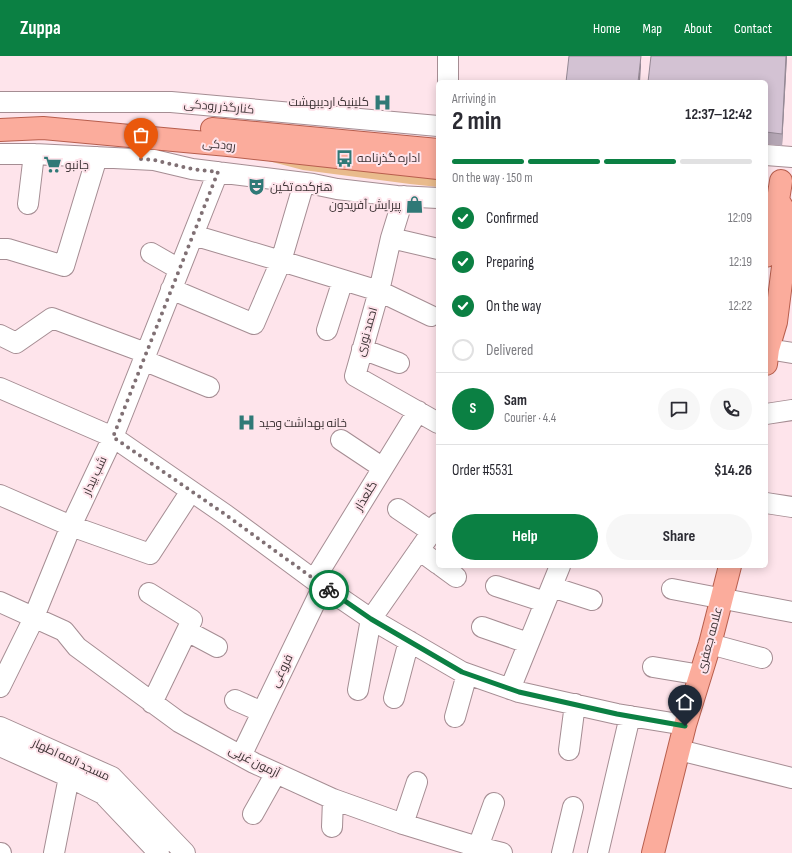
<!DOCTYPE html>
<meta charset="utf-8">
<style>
body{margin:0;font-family:"Sofia Sans Condensed",Cairo,sans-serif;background:#f7f7f7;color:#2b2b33;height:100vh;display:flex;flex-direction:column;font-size:15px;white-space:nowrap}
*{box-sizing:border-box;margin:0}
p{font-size:13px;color:#7c7c81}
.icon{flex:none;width:22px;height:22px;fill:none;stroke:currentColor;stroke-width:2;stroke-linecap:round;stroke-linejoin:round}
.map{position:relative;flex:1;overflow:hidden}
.sheet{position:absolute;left:436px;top:24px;width:332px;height:488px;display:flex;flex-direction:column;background:#fff;border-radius:6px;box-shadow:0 2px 10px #0003}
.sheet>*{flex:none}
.pin{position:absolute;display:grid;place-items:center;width:34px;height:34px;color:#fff;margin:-41px -17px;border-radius:50% 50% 50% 0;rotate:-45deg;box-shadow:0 0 4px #0007}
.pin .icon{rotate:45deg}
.courier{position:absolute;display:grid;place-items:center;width:40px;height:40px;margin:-20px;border:3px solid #0b8043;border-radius:50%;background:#fff;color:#222;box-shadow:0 1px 5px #0007}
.summary em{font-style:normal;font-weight:700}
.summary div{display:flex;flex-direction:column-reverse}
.summary{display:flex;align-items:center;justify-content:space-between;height:68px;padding:0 16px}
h1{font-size:26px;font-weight:700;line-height:30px}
.bar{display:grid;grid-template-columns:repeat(4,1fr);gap:6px 4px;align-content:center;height:48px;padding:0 16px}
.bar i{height:5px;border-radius:3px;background:#e1e1e2}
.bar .current{background:#0b8043}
.bar p{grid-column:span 4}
.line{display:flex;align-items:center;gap:10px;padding:0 16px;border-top:1px solid #e1e1e2}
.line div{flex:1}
.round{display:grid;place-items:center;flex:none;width:42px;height:42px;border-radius:21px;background:#f7f7f7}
ol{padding:0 16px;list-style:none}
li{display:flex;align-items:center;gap:12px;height:44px}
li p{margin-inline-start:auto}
li .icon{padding:4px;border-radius:50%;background:#0b8043;color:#fff;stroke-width:4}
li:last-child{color:#7c7c81}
li i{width:22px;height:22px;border:2px solid #e1e1e2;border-radius:50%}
.button{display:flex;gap:8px;margin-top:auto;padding:8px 16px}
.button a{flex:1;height:46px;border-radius:24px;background:#0b8043;color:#fff;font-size:16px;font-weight:700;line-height:46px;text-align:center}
.button a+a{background:#f7f7f7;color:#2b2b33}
header{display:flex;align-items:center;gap:24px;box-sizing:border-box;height:56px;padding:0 20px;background:#0b8043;color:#fff}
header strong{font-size:19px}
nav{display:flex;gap:22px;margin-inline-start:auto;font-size:14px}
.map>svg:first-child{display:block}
.green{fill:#e9bb8c}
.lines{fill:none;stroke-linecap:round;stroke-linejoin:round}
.minor-casing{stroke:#a58d93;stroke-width:22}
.major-casing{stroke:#b75e4d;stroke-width:24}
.minor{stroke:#fff;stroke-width:20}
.major{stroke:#fbac9c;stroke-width:22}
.wall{fill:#b5a7b5}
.shaded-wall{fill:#948894}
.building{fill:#d3c2d3;stroke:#948894}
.done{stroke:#807074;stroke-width:4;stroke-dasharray:0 7.2}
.route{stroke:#0b8043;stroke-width:5}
.labels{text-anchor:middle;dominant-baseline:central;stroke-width:4;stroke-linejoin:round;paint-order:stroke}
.poi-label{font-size:12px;fill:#3c3234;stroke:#fee4eb;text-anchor:start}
.street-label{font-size:12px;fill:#3c3234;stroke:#fee4eb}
</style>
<header>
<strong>Zuppa</strong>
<nav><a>Home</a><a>Map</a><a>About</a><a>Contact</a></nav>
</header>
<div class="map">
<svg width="792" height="797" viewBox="0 0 792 797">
<rect width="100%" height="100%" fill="#fee4eb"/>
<!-- green -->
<path class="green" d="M245 99 438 118V131L410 128 303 114Z"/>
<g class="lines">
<defs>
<path id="minor" d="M448 26V0
M0 46H171L438 70
M0 98H34L154 104 192 113 313 128 337 133 397 140 438 142
M766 99 792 101
M404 140 391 182 379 235 355 320 438 367
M28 148 34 98
M193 179 281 205 379 235 431 260
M391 182 438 193
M0 193H8L64 210 97 101
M151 197 179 213
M171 233 254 268 281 205 304 127
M327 274 343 224
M0 279 16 287 52 262 146 297
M362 293 399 307
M768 293 792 297
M143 304 209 331
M0 332 113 381 226 459 314 524 371 563 462 616 519 636 617 658 685 669
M766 358 792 354
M341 384 383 412
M0 439 71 470 150 498 191 435
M766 447 792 451
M398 453 432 476
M419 494 438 508
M441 510 456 521
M314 524 418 355
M496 530 545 546
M552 531 592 544
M672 533 792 556
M149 537 192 564 152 647
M0 546 64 575 77 591 179 666 254 707 333 743 403 768 478 791 502 797
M482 571 528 587
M187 575 217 591
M710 588 762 602
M653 611 701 619
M0 631 31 568 71 470 113 381 218 116
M510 633 560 510
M358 634 371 563 438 467
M394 642 409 585
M235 644 262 656
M455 661 467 618
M0 671 112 721 185 797
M0 690 69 721 103 738 159 797
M569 694 575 648
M679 694 792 722
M241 700 323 530
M253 758 276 717
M403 768 417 726
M332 771 333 743
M478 791 494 747
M0 797H1
M54 797 69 721 73 709
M562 797 573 751
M598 797 630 660"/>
<path id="major" d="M212 73 438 94
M0 74 43 72 228 89 438 112
M766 200 770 161 778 144 781 125
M766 308 768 293 776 266 789 163 778 144
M653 797 685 669 710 588 730 510"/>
</defs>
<!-- minor casing -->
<use href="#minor" class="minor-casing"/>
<!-- major casing -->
<use href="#major" class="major-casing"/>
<!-- minor -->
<use href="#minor" class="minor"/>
<!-- major -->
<use href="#major" class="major"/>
</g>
<!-- wall -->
<path class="wall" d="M651 0H787L782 90 766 88V26Z"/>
<!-- shaded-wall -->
<path class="shaded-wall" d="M641 0V11L640 26H638Z
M786 0H787L782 90V78Z"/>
<!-- building -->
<path class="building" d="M569 0H641L638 26H566Z
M651 0H786L782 78 766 76V26H648Z"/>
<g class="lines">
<!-- done -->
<path class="done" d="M141 103 154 104 192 113 218 116 113 381 226 459 329 534"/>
<!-- route -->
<path class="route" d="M329 534 371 563 462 616 519 636 617 658 685 670"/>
</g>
<!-- icons -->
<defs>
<symbol id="hospital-bare" viewBox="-9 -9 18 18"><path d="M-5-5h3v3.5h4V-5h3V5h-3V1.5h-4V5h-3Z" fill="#307977" stroke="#fee4eb" stroke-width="2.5" paint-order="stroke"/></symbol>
<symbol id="bus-bare" viewBox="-9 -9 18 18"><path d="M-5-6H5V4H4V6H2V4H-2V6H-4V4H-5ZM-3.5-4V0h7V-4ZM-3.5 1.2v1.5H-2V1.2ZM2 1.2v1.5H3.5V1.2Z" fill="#307977" stroke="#fee4eb" stroke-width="2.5" paint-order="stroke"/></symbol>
<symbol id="supermarket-bare" viewBox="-9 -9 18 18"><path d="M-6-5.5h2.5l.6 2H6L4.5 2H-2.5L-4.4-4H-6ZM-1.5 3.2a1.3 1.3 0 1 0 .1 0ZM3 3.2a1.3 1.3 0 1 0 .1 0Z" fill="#307977" stroke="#fee4eb" stroke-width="2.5" paint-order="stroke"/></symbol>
<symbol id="theatre-bare" viewBox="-9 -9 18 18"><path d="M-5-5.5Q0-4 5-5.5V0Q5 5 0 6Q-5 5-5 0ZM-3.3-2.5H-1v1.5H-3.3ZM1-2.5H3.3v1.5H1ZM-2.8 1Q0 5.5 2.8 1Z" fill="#307977" stroke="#fee4eb" stroke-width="2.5" paint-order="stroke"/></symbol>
<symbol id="shop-bare" viewBox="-9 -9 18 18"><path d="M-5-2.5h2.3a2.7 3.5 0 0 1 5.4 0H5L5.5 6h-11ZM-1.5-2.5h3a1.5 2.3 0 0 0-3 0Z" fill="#307977" stroke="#fee4eb" stroke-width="2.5" paint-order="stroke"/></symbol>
</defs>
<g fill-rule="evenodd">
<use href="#hospital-bare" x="370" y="34" width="25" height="25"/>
<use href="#bus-bare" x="332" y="90" width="25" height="25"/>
<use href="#supermarket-bare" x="40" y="96" width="25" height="25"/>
<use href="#theatre-bare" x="244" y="118" width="25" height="25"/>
<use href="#shop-bare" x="402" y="136" width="25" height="25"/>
<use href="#hospital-bare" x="234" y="354" width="25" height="25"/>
</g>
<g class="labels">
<!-- poi labels -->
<g class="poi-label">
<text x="369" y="46" text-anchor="end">کلینیک اردیبهشت</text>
<text x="357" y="102">اداره گذرنامه</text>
<text x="65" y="109">جانبو</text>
<text x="270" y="131">هنرکده تکین</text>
<text x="401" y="149" text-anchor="end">پیرایش آفریدون</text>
<text x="259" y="367">خانه بهداشت وحید</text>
</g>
<!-- street labels -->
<g class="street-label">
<text transform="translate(219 51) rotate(5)">کنارگذر رودکی</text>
<text transform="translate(219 89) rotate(6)">رودکی</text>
<text transform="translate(367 276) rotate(-74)">احمد نوری</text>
<text transform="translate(95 420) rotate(-65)">شب بیدار</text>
<text transform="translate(366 440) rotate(-59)">گلعذار</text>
<text transform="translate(710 584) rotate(-75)">علامه جعفری</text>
<text transform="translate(282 615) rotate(-64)">فروغی</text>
<text transform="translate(71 704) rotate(25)">مسجد ائمه اطهار</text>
<text transform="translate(254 706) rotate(27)">آزمون غربی</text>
</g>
</g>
</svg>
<div class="pin" style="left:141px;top:103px;background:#ea580c"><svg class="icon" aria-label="bag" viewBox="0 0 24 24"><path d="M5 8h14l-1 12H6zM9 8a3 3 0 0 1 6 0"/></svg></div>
<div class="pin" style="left:685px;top:670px;background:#1f2937"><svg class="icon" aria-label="home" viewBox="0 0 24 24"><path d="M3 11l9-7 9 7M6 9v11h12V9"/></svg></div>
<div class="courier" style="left:329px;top:534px"><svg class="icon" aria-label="bike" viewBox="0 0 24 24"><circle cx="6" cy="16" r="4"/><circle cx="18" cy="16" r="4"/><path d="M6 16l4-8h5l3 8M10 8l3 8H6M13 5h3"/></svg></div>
<section class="sheet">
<div class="summary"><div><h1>2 min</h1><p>Arriving in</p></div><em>12:37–12:42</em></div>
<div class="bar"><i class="current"></i><i class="current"></i><i class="current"></i><i></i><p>On the way · 150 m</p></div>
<ol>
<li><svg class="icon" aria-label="check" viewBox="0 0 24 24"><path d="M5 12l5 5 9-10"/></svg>Confirmed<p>12:09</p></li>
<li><svg class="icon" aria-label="check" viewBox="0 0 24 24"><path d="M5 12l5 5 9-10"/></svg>Preparing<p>12:19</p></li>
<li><svg class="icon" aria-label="check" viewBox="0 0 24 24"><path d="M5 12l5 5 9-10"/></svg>On the way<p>12:22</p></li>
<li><i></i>Delivered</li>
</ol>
<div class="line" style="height:72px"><b class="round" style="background:#0b8043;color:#fff">S</b><div><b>Sam</b><p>Courier · 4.4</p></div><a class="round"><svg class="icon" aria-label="chat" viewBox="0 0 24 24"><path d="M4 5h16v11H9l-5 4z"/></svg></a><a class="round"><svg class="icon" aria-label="phone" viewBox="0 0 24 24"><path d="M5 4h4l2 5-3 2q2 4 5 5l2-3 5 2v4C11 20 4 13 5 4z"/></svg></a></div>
<div class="line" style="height:52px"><div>Order #5531</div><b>$14.26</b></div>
<div class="button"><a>Help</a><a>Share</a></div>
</section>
</div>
